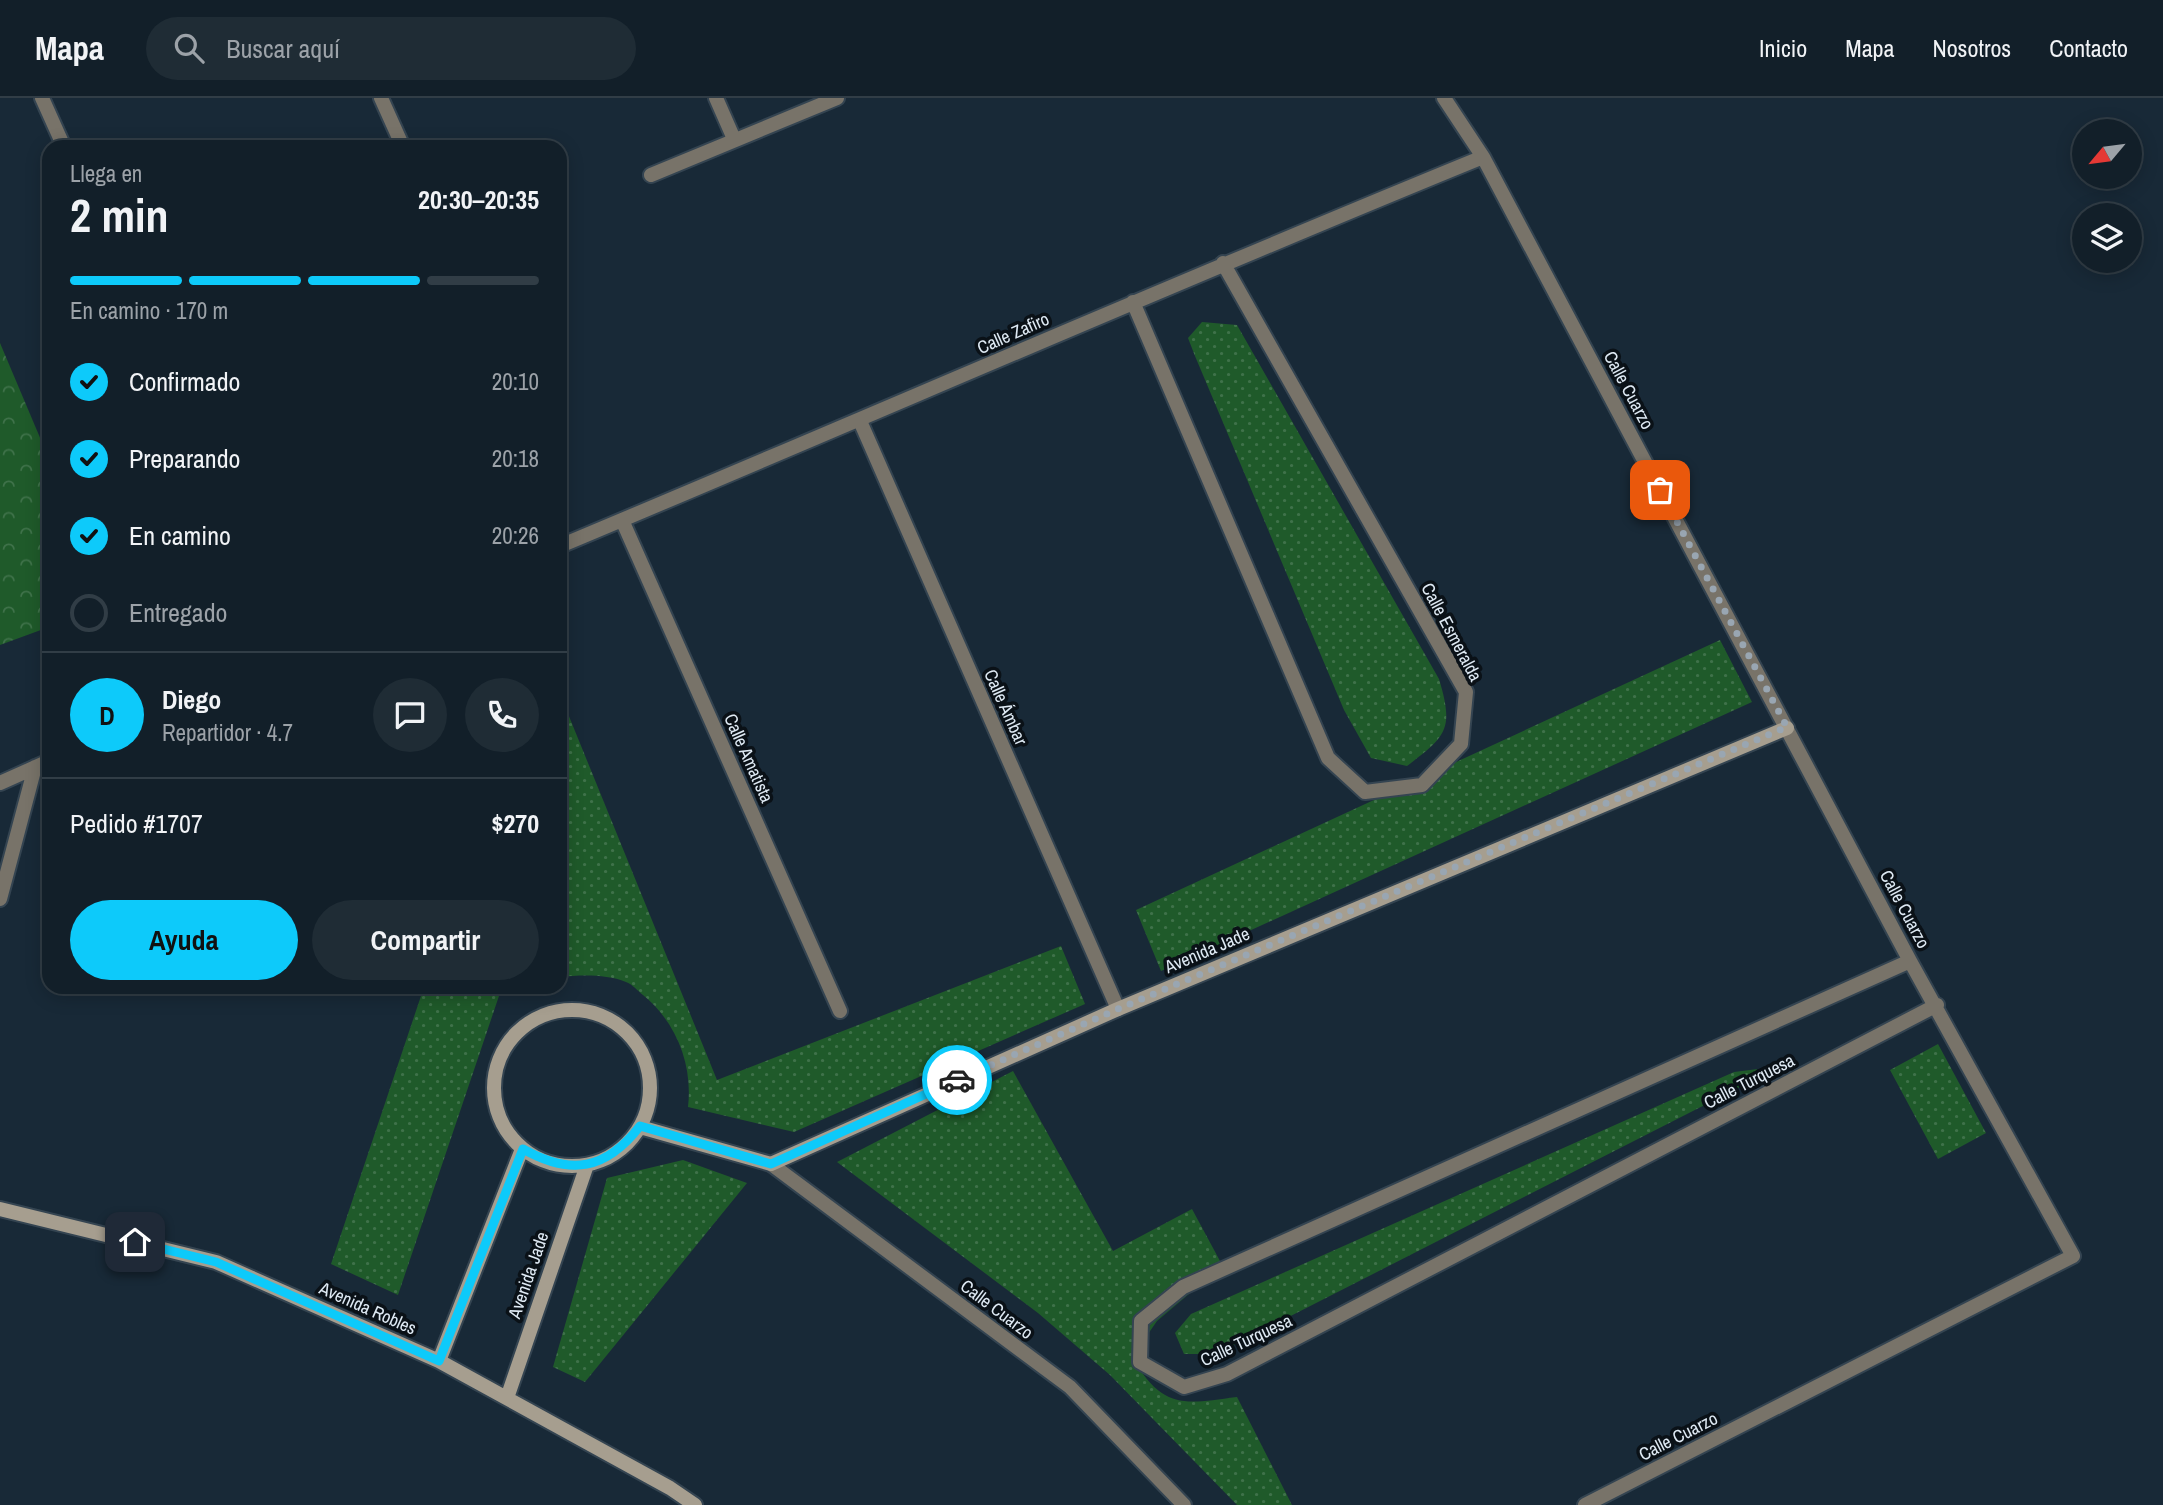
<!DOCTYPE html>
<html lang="es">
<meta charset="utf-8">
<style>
body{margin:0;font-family:"Archivo Narrow",sans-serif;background:#1f2c35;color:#f1f3f6;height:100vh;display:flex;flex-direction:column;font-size:26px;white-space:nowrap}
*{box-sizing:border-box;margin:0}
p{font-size:23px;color:#9ca2a8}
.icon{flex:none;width:38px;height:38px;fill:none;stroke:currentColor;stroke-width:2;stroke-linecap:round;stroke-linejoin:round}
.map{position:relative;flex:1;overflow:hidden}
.drawer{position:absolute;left:42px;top:42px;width:525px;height:854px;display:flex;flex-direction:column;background:#121f29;border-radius:21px;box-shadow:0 4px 18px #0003,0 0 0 2px #313d46}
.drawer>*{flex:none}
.needle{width:46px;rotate:241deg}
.tools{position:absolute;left:2072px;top:21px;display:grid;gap:14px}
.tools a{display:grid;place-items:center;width:70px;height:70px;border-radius:50%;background:#121f29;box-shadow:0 4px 18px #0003,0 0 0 2px #313d46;font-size:35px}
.pin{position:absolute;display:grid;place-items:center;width:60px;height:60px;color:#fff;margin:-30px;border-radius:14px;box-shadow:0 4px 10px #0006}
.courier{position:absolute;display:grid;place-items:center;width:70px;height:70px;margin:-35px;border:5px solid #0dcafa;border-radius:50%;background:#fff;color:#222;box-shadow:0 2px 9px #0007}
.overview em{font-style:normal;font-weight:700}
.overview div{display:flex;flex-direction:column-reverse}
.overview{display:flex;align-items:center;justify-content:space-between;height:119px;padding:0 28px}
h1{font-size:46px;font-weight:700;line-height:52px}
.bar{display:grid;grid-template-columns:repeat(4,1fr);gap:10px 7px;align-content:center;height:84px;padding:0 28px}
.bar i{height:9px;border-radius:5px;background:#313d46}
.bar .current{background:#0dcafa}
.bar p{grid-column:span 4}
.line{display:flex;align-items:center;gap:18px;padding:0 28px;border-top:2px solid #313d46}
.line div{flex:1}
.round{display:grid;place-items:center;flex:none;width:74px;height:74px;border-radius:37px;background:#1f2c35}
ol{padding:0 28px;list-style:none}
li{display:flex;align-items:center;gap:21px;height:77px}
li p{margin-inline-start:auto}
li .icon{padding:7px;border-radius:50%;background:#0dcafa;color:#111;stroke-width:4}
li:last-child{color:#9ca2a8}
li i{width:38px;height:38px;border:4px solid #313d46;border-radius:50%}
.action{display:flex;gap:14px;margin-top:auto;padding:14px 28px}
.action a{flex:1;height:80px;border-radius:42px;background:#0dcafa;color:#111;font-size:28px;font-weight:700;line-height:80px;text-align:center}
.action a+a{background:#1f2c35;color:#f1f3f6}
header{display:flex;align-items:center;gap:42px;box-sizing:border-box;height:98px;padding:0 35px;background:#121f29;border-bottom:2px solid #313d46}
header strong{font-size:33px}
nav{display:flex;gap:38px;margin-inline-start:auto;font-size:24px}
.search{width:490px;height:63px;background:#1f2c35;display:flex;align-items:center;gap:18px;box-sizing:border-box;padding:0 24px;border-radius:38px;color:#9ca2a8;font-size:26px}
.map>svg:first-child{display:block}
.forest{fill:url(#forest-crowns)}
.park{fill:url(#park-dots)}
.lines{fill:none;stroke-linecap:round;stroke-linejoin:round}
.street-casing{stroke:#344451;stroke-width:18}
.secondary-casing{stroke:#344451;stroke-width:18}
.street{stroke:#787369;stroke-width:14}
.secondary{stroke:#a69e8f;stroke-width:14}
.done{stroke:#99a6b2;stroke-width:7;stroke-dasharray:0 12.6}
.route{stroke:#0dcafa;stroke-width:9}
.labels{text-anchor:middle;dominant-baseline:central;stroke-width:7;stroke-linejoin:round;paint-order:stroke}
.street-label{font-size:18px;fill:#dfeaf4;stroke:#0a1117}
</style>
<header>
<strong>Mapa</strong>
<div class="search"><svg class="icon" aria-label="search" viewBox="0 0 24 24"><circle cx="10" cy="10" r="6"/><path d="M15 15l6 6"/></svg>Buscar aquí</div>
<nav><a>Inicio</a><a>Mapa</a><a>Nosotros</a><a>Contacto</a></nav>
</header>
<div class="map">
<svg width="2163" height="1407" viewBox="0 0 2163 1407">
<defs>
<pattern id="forest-crowns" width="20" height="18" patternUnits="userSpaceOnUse" patternTransform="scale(1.75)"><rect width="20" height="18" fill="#1f5a2a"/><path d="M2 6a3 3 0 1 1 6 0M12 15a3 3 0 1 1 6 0" fill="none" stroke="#3f724a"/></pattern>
<pattern id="park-dots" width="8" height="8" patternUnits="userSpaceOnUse" patternTransform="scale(1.75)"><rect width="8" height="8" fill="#1f5a2a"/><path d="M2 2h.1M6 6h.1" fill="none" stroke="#3f724a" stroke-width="1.8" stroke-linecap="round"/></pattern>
</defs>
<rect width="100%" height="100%" fill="#182937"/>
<!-- forest -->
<path class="forest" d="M0 245 49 361V529L0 547Z"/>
<!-- park -->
<path class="park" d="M1202 224 1237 227 1439 581C1454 631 1447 638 1407 668L1371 660 1344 612 1195 258 1188 240Z
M1720 542 1752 604 1161 873 1136 812Z
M564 606 717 982 1061 848 1085 906 794 1034 688 1009C693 966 676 924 643 897 638 893 632 886 626 884 606 876 581 877 560 879V608Z
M424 889H502L398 1197 331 1166Z
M1938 946 1986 1035 1938 1061 1890 972Z
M1758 971 1742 988 1216 1256H1184L1175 1235 1191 1216 1734 974Z
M1013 973 1113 1153 1192 1111 1220 1163 1196 1190 1157 1223 1132 1259C1163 1312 1183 1306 1237 1299L1292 1407H1237L1110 1277 1038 1215 837 1064Z
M683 1062 747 1085 585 1284 553 1269 607 1080Z"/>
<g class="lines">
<defs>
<path id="street" d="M42 0 64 49
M381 0 403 49
M716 0 734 41
M1444 0 1483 59 1910 863 2073 1158 1585 1407
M651 77 837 0
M1133 204 1328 660 1365 694 1422 687 1461 646 1466 594 1223 165
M860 323 1118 911
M622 422 840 913
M560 448C868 319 1174 185 1483 59
M0 685 49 663
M0 801 35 669
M1910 863 1183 1189 1141 1223 1140 1264 1184 1289 1227 1276 1937 907
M771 1066 1070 1289 1184 1407"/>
<path id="secondary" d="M494 990a78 78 0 1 1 156 0a78 78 0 1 1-156 0Z
M640 1029 771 1066 1118 911 1787 630
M0 1111 216 1164 439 1263 670 1390 695 1407
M439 1263 522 1051
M507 1300 587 1067"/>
</defs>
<!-- street casing -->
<use href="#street" class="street-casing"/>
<!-- secondary casing -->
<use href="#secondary" class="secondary-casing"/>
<!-- street -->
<use href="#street" class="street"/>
<!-- secondary -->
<use href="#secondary" class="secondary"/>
</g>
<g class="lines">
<!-- done -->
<path class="done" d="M957 982 1118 911 1787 629 1660 392"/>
<!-- route -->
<path class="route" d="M135 1144 216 1164 439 1263 523 1051C571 1078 606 1072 640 1028L771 1066 957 982"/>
</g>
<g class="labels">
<!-- street labels -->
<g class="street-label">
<text transform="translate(1013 235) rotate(-24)">Calle Zafiro</text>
<text transform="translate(1629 292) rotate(62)">Calle Cuarzo</text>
<text transform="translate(1452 534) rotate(62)">Calle Esmeralda</text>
<text transform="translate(1006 609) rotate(66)">Calle Ámbar</text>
<text transform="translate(749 660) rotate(66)">Calle Amatista</text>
<text transform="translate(1905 811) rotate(62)">Calle Cuarzo</text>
<text transform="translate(1207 852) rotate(-23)">Avenida Jade</text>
<text transform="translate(1749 983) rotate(-27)">Calle Turquesa</text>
<text transform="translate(528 1177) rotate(-71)">Avenida Jade</text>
<text transform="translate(368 1210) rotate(24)">Avenida Robles</text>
<text transform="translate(997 1211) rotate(37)">Calle Cuarzo</text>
<text transform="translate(1246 1242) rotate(-25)">Calle Turquesa</text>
<text transform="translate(1678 1338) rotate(-27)">Calle Cuarzo</text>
</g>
</g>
</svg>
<div class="tools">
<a><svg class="needle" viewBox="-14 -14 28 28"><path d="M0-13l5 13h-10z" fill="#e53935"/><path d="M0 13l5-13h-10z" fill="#9ca2a8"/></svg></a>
<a><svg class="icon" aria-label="layers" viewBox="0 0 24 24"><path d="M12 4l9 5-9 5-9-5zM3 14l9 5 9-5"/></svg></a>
</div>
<div class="pin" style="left:1660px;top:392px;background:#ea580c"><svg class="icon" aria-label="bag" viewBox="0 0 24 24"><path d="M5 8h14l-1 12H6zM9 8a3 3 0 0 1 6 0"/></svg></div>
<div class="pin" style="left:135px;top:1144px;background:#1f2937"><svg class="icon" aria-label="home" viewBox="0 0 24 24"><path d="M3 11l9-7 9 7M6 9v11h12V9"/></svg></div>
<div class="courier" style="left:957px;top:982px"><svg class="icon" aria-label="car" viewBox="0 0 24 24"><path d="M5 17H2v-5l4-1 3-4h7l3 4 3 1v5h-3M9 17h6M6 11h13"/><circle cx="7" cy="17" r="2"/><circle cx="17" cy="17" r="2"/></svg></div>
<section class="drawer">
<div class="overview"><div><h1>2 min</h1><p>Llega en</p></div><em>20:30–20:35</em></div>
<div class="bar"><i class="current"></i><i class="current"></i><i class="current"></i><i></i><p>En camino · 170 m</p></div>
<ol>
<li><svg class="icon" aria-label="check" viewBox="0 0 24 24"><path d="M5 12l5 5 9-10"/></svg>Confirmado<p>20:10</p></li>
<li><svg class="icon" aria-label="check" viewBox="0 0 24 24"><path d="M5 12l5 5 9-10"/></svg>Preparando<p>20:18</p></li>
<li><svg class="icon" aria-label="check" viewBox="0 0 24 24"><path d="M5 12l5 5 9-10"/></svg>En camino<p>20:26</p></li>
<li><i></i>Entregado</li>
</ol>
<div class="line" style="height:126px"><b class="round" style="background:#0dcafa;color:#111">D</b><div><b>Diego</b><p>Repartidor · 4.7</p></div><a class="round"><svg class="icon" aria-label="chat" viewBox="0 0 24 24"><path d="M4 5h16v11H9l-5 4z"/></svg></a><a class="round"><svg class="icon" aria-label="phone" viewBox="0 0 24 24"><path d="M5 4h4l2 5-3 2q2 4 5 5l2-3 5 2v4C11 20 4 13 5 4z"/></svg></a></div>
<div class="line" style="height:91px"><div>Pedido #1707</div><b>$270</b></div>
<div class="action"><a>Ayuda</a><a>Compartir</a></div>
</section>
</div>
